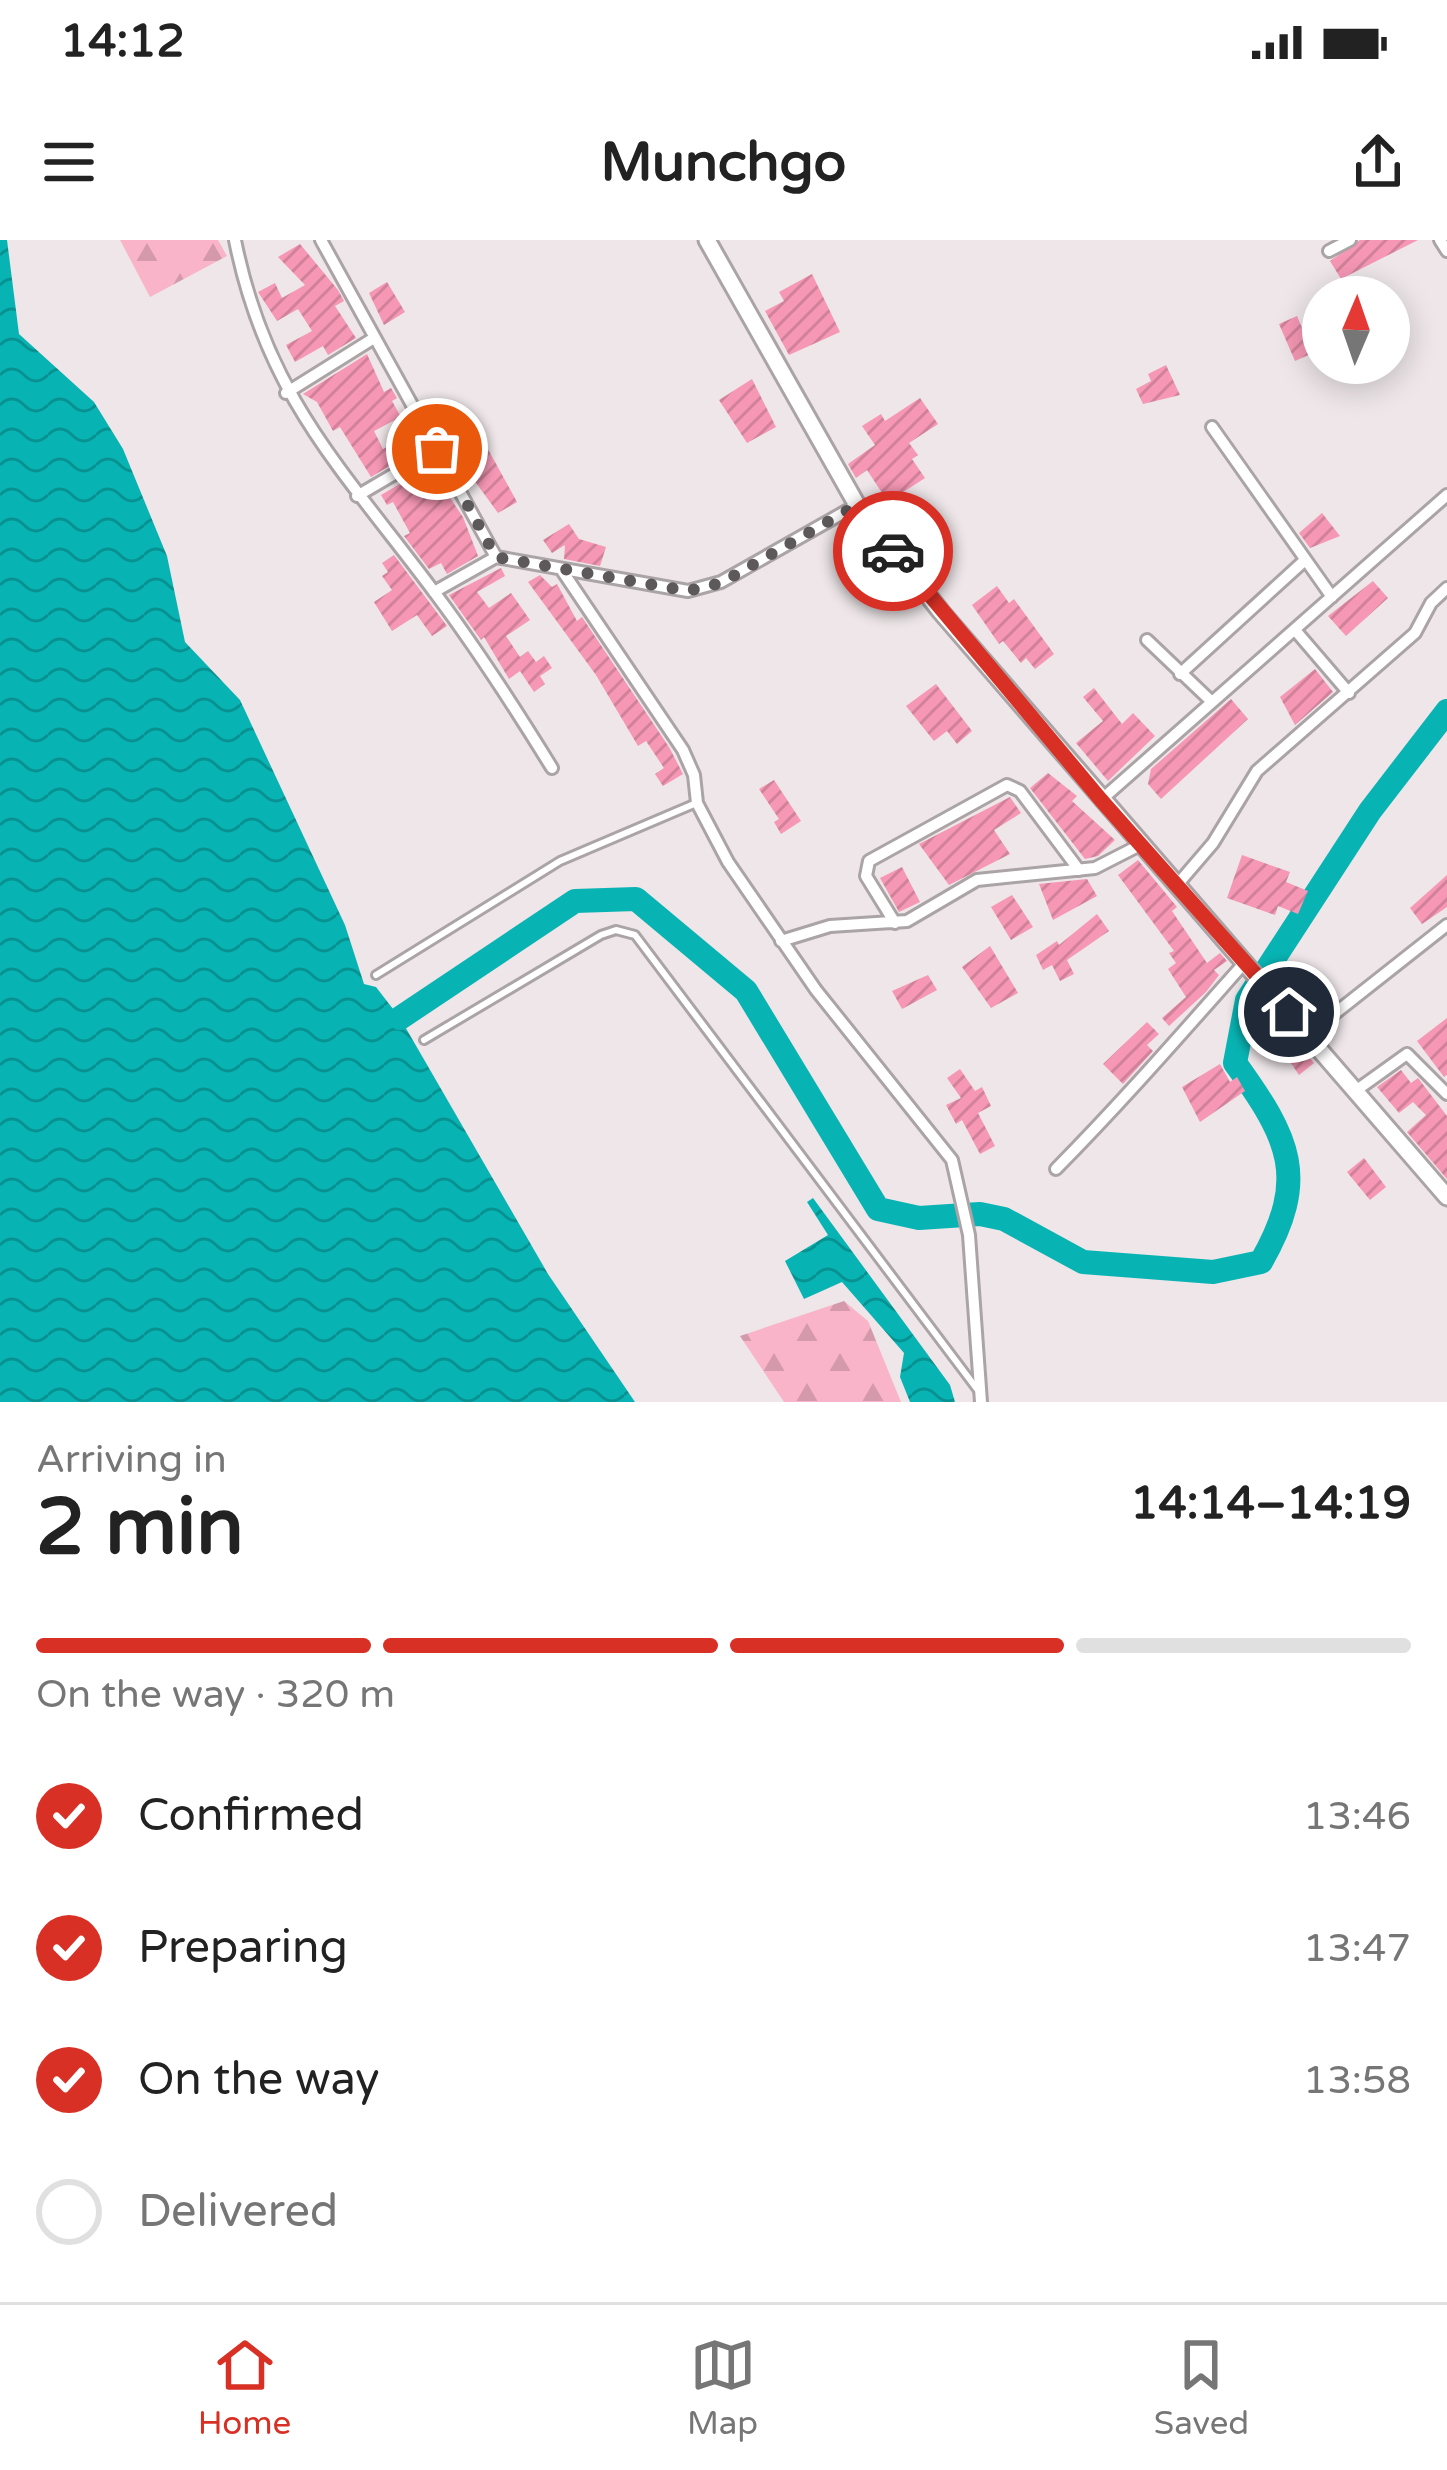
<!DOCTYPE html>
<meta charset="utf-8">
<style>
body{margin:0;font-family:"Varela Round",sans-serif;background:#f2f2f2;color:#222;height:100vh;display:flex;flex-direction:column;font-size:45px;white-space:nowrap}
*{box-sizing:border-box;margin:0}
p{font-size:39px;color:#767676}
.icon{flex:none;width:66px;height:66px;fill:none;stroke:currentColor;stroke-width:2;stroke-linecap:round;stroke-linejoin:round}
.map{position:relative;height:1162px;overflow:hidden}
.panel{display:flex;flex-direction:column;background:#fff;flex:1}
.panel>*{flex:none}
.needle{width:78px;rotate:2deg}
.controls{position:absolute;left:1302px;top:36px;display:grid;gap:24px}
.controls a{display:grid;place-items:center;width:108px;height:108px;border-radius:50%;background:#fff;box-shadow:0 6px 30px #0003;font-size:60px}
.pin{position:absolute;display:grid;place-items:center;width:102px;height:102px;color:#fff;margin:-51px;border:6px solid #fff;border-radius:50%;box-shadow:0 3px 12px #0007}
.courier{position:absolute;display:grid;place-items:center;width:120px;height:120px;margin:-60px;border:9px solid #d93025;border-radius:50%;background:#fff;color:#222;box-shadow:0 3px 15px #0007}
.headline em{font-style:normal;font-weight:800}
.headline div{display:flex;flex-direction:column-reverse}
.headline{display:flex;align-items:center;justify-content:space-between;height:204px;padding:0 36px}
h1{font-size:78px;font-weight:800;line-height:90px}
.bar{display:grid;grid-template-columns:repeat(4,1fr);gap:18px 12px;align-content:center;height:144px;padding:0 36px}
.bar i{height:15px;border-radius:9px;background:#e0e0e0}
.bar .active{background:#d93025}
.bar p{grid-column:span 4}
ol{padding:0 36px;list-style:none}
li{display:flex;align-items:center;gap:36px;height:132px}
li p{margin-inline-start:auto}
li .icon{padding:12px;border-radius:50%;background:#d93025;color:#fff;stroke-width:4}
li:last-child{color:#767676}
li i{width:66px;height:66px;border:6px solid #e0e0e0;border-radius:50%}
.status{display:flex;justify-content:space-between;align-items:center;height:84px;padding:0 60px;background:#fff;direction:ltr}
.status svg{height:33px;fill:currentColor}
header{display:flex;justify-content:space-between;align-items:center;height:156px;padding:0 36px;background:#fff;font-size:54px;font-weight:800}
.tabs{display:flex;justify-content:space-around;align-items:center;height:168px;border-top:3px solid #e0e0e0;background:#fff;font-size:33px;color:#767676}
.tabs a{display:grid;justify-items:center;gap:6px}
.tabs .active{color:#d93025}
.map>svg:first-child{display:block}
.forest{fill:url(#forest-firs)}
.water{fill:url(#water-waves)}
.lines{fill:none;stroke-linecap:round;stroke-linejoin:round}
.river{stroke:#08b4b3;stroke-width:24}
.building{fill:url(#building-hatch)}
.service-casing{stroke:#aba4a6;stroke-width:12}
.minor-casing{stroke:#aba4a6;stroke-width:16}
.secondary-casing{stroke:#aba4a6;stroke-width:21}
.service{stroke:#fff;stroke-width:6}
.minor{stroke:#fff;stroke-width:10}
.secondary{stroke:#fff;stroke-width:15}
.done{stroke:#5d585a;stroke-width:12;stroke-dasharray:0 21.6}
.route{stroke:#d93025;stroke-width:15}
</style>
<div class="status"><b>14:12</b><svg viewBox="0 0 49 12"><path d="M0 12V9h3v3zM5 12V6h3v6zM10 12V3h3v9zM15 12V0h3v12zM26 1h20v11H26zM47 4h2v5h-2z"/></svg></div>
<header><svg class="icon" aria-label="menu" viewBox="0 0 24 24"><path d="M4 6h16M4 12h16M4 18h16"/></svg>Munchgo<svg class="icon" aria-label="share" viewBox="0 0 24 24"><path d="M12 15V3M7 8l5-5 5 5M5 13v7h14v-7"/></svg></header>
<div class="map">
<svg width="1447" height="1162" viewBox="0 0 1447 1162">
<defs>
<pattern id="forest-firs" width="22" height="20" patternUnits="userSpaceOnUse" patternTransform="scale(3)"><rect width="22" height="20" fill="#f9b4c9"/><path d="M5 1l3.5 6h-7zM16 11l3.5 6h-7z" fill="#d49aab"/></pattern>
<pattern id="water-waves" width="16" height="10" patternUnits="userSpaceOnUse" patternTransform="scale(3)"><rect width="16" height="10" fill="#08b4b3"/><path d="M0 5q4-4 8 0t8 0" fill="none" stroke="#079190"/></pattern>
<pattern id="building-hatch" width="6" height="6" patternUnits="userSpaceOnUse" patternTransform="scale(3)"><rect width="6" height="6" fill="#f597b5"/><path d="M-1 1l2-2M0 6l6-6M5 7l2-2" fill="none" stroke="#d1819a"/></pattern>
</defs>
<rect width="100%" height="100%" fill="#eee6e8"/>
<!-- forest -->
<path class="forest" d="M120 0H218L227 16 150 57Z
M844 1061 868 1081 901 1162H784L740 1096Z"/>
<!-- water -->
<path class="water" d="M0 0H7L19 94 94 162 123 209 167 316 185 402 240 460 345 685 364 744 376 747 400 778 548 1034 635 1162H0Z
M813 958 950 1145 955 1162H910L900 1137 904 1113 842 1042 804 1059 785 1021 828 995 807 962Z"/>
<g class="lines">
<!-- river -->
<path class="river" d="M400 778 575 661 636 659 746 751 878 969 919 978 980 974 1004 979 1083 1022 1213 1032 1261 1022C1309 938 1290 899 1235 823L1247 760 1370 571 1447 471"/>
</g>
<!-- building -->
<path class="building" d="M1360 0H1418L1341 39 1330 21Z
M300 4 338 50 344 61 335 66 356 98 328 115 323 106 295 122 286 105 312 91 298 69 277 81 258 52 275 43 282 58 305 45 278 17Z
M812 34 840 92 789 115 765 71 784 61 779 52Z
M387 42 405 72 384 85 369 53Z
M1297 76 1313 113 1295 121 1279 84Z
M367 114 384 152 391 148 397 158 392 161 401 177 374 191 383 209 416 192 423 206 371 237 340 187 333 191 317 162 303 154Z
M1166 125 1180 155 1143 164 1136 149 1151 141 1148 134Z
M752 139 776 187 747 203 719 160Z
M920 158 938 184 909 203 918 215 912 219 925 238 888 262 867 230 856 238 848 224 875 205 862 186 881 174 885 181Z
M472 180 517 262 498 273 463 225 470 222 458 189Z
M429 227 463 277 478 316 447 334 441 323 429 329 404 296 410 293 393 262 387 265 381 255Z
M1322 273 1340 296 1310 308 1299 293Z
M569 284 579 299 606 307 600 326 564 319 565 305 552 313 543 300Z
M394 315 447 386 432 396 417 375 392 391 374 362 392 350 382 336 388 332 382 323Z
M501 328 505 336 477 352 489 368 511 353 530 380 506 396 520 417 528 411 536 422 544 416 552 428 540 436 545 444 534 452 520 431 509 439 484 397 481 400 449 355Z
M540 335 552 347 557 344 577 381 582 377 669 507 683 534 663 546 655 534 664 528 646 501 638 506 596 435 528 342Z
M1373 341 1388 358 1346 396 1328 376Z
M997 346 1009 363 1014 359 1054 414 1035 429 1026 418 1021 423 1003 401 999 404 972 365Z
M1315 429 1333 452 1295 485 1280 457Z
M936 444 972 491 957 504 947 491 934 501 906 466Z
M1094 448 1122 484 1133 473 1155 496 1108 541 1076 503 1103 481 1083 457Z
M1231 459 1248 479 1161 559 1148 544 1151 529Z
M1048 533 1077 556 1072 561 1115 600 1098 616 1085 619 1030 548Z
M774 540 801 581 781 594 774 582 779 579 759 549Z
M1010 557 1021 573 994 590 1010 614 949 645 919 604Z
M1242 615 1290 632 1286 642 1308 651 1298 674 1278 666 1275 675 1227 658Z
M1138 620 1177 667 1172 671 1207 723 1220 713 1227 721 1214 730 1219 735 1206 752 1169 786 1162 778 1186 757 1168 729 1176 723 1169 713 1174 711 1118 635Z
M902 627 920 662 899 672 880 638Z
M1447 635V667L1422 684 1410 668Z
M1087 639 1097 656 1053 680 1039 644Z
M1012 655 1033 687 1011 700 991 667Z
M1097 674 1109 691 1067 720 1074 734 1060 741 1052 725 1043 730 1036 715 1057 701 1059 705Z
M990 706 1018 753 991 768 962 727Z
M928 735 937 750 902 769 892 751Z
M1276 778 1314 823 1299 835 1266 786Z
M1447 778V835L1444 837 1417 801Z
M1147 782 1159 794 1147 805 1153 811 1123 844 1103 824Z
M1220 824 1230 842 1237 837 1245 851 1200 882 1182 847Z
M960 829 975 851 982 847 991 866 978 873 995 906 980 914 962 880 956 884 946 865 961 858 947 838Z
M1401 830 1411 843 1418 838 1447 876V939L1407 892 1426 875 1413 862 1399 873 1377 847Z
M1364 918 1386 947 1370 960 1347 932Z"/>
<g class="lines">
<defs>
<path id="service" d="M376 735 560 621 694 564
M424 800 601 695 616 690 635 695 977 1149"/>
<path id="minor" d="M235 0C266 156 344 231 435 353 477 409 515 468 552 528
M321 0 496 317 688 351 721 342 857 265
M1440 0 1447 11
M1329 11 1350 0
M286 153 374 98
M1212 187 1332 357
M357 256 437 209
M561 329 683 510 694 535 697 563 728 622 816 750 952 920 969 995 981 1162
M434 352 496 317
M1295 390 1349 453
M1147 400 1212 462
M1180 434 1304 321
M1101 560 1447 255
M1177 645 1213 603 1257 531 1415 393 1431 363 1447 348
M895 683 866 636 869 621 1007 545 1020 551 1079 630
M781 701 830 686 907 681 977 640 1095 628 1140 605
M1310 793 1447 685
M1354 852 1407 814 1447 854
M1056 929C1123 861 1183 792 1246 721"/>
<path id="secondary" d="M707 0 857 265 941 372 1447 957"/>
</defs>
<!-- service casing -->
<use href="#service" class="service-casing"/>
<!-- minor casing -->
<use href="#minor" class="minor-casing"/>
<!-- secondary casing -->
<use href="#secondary" class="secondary-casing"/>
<!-- service -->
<use href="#service" class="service"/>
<!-- minor -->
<use href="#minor" class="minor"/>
<!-- secondary -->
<use href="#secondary" class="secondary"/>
</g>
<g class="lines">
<!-- done -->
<path class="done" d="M437 209 496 317 688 351 721 343 857 265 893 311"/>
<!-- route -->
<path class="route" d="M893 311 1101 560 1289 772"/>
</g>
</svg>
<div class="controls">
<a><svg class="needle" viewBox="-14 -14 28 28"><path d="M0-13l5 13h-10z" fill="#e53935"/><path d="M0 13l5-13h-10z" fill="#767676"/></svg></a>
</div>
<div class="pin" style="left:437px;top:209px;background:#ea580c"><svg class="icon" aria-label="bag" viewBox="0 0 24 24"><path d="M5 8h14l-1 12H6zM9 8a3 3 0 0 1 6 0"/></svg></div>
<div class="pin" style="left:1289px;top:772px;background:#1f2937"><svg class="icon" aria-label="home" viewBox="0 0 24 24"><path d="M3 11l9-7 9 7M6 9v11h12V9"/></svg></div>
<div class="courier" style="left:893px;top:311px"><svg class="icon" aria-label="car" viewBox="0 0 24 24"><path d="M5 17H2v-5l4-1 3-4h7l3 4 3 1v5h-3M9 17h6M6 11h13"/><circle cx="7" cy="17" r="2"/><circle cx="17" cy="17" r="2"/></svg></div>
</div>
<section class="panel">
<div class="headline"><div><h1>2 min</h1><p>Arriving in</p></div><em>14:14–14:19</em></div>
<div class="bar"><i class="active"></i><i class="active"></i><i class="active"></i><i></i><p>On the way · 320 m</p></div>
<ol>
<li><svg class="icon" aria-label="check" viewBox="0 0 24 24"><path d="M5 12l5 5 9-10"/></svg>Confirmed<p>13:46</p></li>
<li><svg class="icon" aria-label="check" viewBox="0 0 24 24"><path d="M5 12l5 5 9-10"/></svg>Preparing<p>13:47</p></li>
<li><svg class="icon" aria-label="check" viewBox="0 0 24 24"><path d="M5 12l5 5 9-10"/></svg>On the way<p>13:58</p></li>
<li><i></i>Delivered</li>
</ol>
</section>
<nav class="tabs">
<a class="active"><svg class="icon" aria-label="home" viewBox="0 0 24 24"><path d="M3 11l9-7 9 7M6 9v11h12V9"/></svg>Home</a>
<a><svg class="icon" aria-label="map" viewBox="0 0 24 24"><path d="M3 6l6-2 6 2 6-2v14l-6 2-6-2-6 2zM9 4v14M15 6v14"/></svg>Map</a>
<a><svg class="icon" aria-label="saved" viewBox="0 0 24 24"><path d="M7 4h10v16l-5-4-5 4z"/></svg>Saved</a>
</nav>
